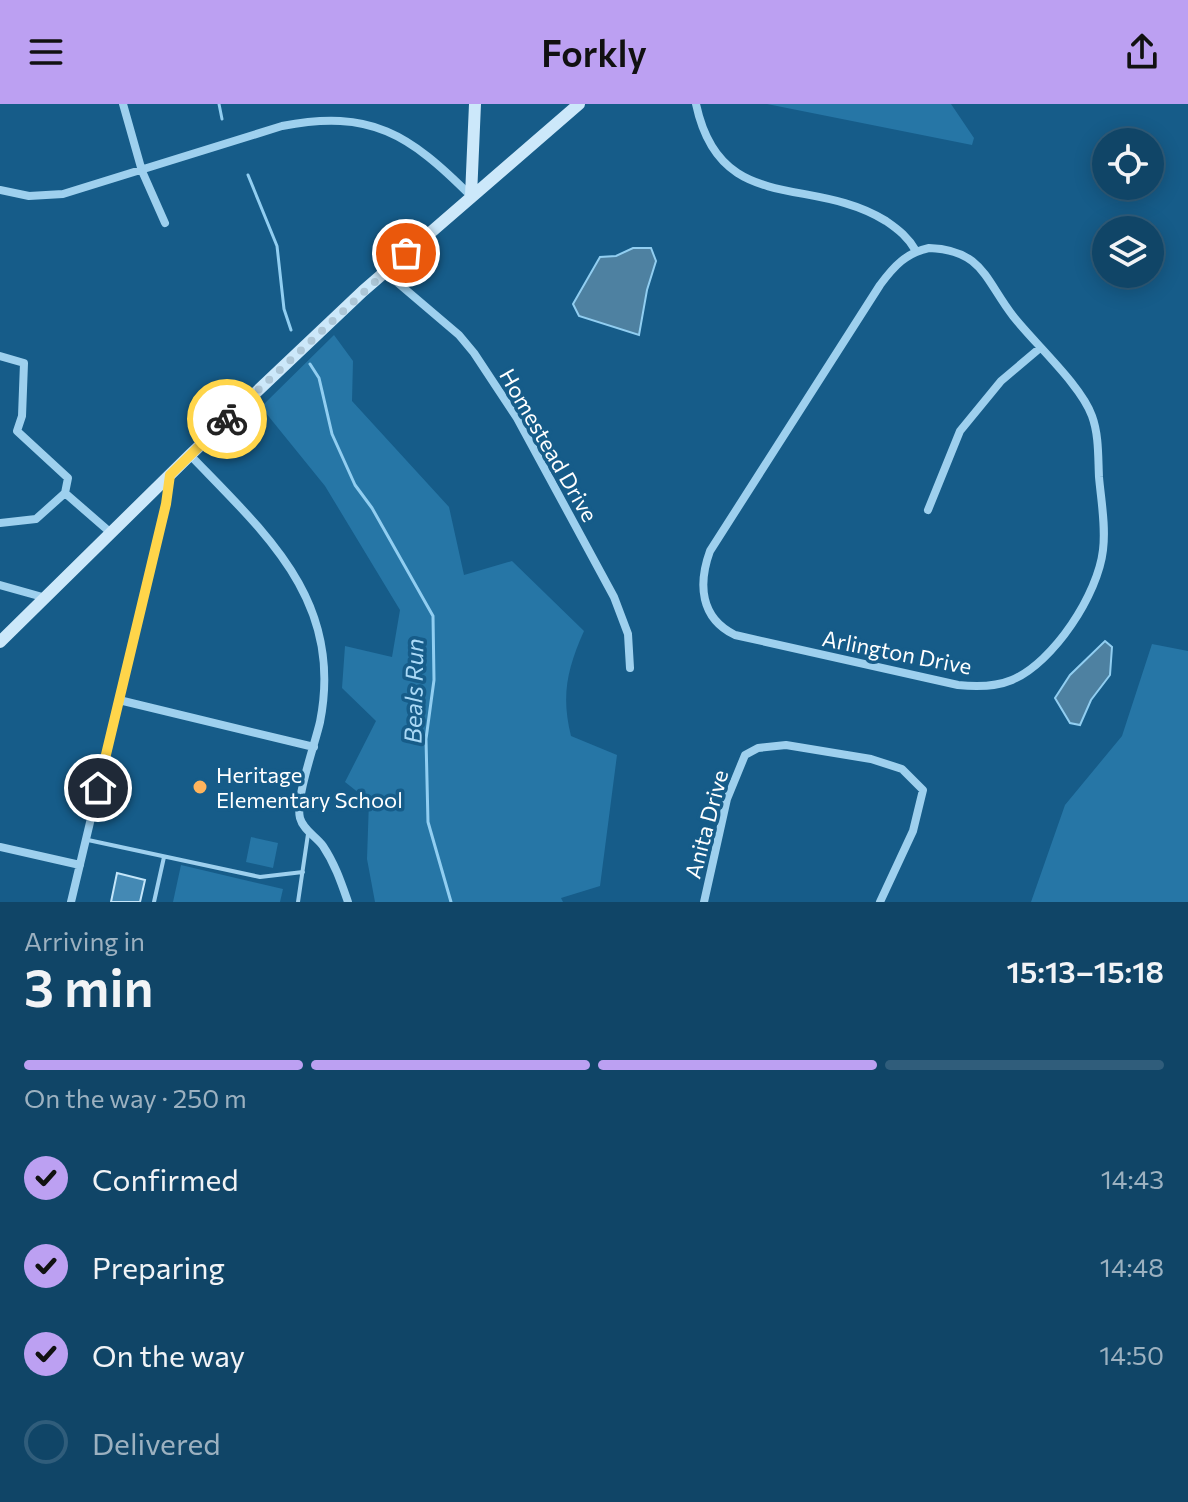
<!DOCTYPE html>
<meta charset="utf-8">
<style>
body{margin:0;font-family:Commissioner,sans-serif;background:#1e4f70;color:#f1f3f6;height:100vh;display:flex;flex-direction:column;font-size:30px;white-space:nowrap}
*{box-sizing:border-box;margin:0}
p{font-size:26px;color:#9cb1c0}
.icon{flex:none;width:44px;height:44px;fill:none;stroke:currentColor;stroke-width:2;stroke-linecap:round;stroke-linejoin:round}
.map{position:relative;height:798px;overflow:hidden}
.panel{display:flex;flex-direction:column;background:#104567;flex:1}
.panel>*{flex:none}
.fabs{position:absolute;left:1092px;top:24px;display:grid;gap:16px}
.fabs a{display:grid;place-items:center;width:72px;height:72px;border-radius:50%;background:#104567;box-shadow:0 4px 20px #0003,0 0 0 2px #305d7b;font-size:40px}
.pin{position:absolute;display:grid;place-items:center;width:68px;height:68px;color:#fff;margin:-34px;border:4px solid #fff;border-radius:50%;box-shadow:0 2px 8px #0007}
.courier{position:absolute;display:grid;place-items:center;width:80px;height:80px;margin:-40px;border:6px solid #ffd54a;border-radius:50%;background:#fff;color:#222;box-shadow:0 2px 10px #0007}
.head em{font-style:normal;font-weight:600}
.head div{display:flex;flex-direction:column-reverse}
.head{display:flex;align-items:center;justify-content:space-between;height:136px;padding:0 24px}
h1{font-size:52px;font-weight:600;line-height:60px}
.bar{display:grid;grid-template-columns:repeat(4,1fr);gap:12px 8px;align-content:center;height:96px;padding:0 24px}
.bar i{height:10px;border-radius:6px;background:#305d7b}
.bar .selected{background:#bca0f2}
.bar p{grid-column:span 4}
ol{padding:0 24px;list-style:none}
li{display:flex;align-items:center;gap:24px;height:88px}
li p{margin-inline-start:auto}
li .icon{padding:8px;border-radius:50%;background:#bca0f2;color:#111;stroke-width:4}
li:last-child{color:#9cb1c0}
li i{width:44px;height:44px;border:4px solid #305d7b;border-radius:50%}
header{display:flex;justify-content:space-between;align-items:center;height:104px;padding:0 24px;background:#bca0f2;color:#111;font-size:36px;font-weight:600}
.map>svg:first-child{display:block}
.green{fill:#2676a6}
.water{fill:#4e81a1;stroke:#91cef1;stroke-width:2}
.lines{fill:none;stroke-linecap:round;stroke-linejoin:round}
.stream{stroke:#91cef1;stroke-width:3}
.building{fill:#4489b4;stroke:#c4e6fa;stroke-width:2}
.lane{stroke:#9ed0ee;stroke-width:4}
.street{stroke:#9ed0ee;stroke-width:8}
.secondary{stroke:#cce8fa;stroke-width:12}
.done{stroke:#adc6d6;stroke-width:8;stroke-dasharray:0 14.4}
.route{stroke:#ffd54a;stroke-width:10}
.poi-dot{fill:#ffb45c;stroke:#165c89;stroke-width:3}
.labels{text-anchor:middle;dominant-baseline:central;stroke-width:7;stroke-linejoin:round;paint-order:stroke}
.street-label{font-size:22px;fill:#fff;stroke:#165c89}
.poi-label{font-size:22px;fill:#fff;stroke:#165c89;text-anchor:start}
.water-label{font-size:24px;font-style:italic;fill:#aad9f6;stroke:#165c89}
</style>
<header><svg class="icon" aria-label="menu" viewBox="0 0 24 24"><path d="M4 6h16M4 12h16M4 18h16"/></svg>Forkly<svg class="icon" aria-label="share" viewBox="0 0 24 24"><path d="M12 15V3M7 8l5-5 5 5M5 13v7h14v-7"/></svg></header>
<div class="map">
<svg width="1188" height="798" viewBox="0 0 1188 798">
<rect width="100%" height="100%" fill="#165c89"/>
<!-- green -->
<path class="green" d="M767 0H951L974 34 972 41Z
M334 231 353 257 352 297 449 403 464 471 512 457 584 527C567 565 561 592 571 632L617 651 600 782 561 794 563 798H375L367 755 369 697 345 678 376 617 342 584 345 542 392 553 400 506 325 382 261 303Z
M1152 540 1188 547V798H1031L1065 701 1122 632Z
M251 733 278 739 273 764 246 758Z
M181 761 283 785 280 798H173Z"/>
<!-- water -->
<path class="water" d="M633 144H651L656 157 647 186 639 231 579 212 573 200 600 153 616 152Z
M1105 537 1112 543 1110 571 1091 596 1080 621 1070 619 1055 594 1070 571Z"/>
<g class="lines">
<!-- stream -->
<path class="stream" d="M219 0 222 15
M248 71 277 142 284 205 291 226
M310 260 319 274 332 330 355 381 372 404 433 512 434 576 426 635 428 718 451 798"/>
</g>
<!-- building -->
<path class="building" d="M117 769 145 776 140 798H111Z"/>
<g class="lines">
<!-- lane -->
<path class="lane" d="M88 736 260 773 303 768
M154 798 164 753
M298 798 308 730"/>
<!-- street -->
<path class="street" d="M123 0 142 67 165 119
M696 0C720 113 811 70 886 117 899 126 908 133 916 147
M0 86 29 92 63 90 282 22C371 5 409 30 471 92
M929 144C983 146 985 176 1013 212 1035 240 1081 281 1092 312 1099 331 1098 353 1099 373 1101 396 1106 422 1103 446 1098 490 1054 558 1012 576 995 583 976 583 958 581L735 531C700 514 698 480 710 447L880 181C894 162 906 149 929 144Z
M385 168 459 231 474 249 517 314 614 493 628 530 630 564
M0 252 24 259 22 312 17 327 68 374 65 389 111 429
M190 351C266 430 344 497 320 618 315 640 295 695 300 714 303 726 317 733 323 742 335 760 341 778 348 798
M928 406 960 327 1001 277 1040 244
M0 419 36 415 65 389
M0 481 46 494
M119 596 314 643
M0 743 80 761
M71 798 166 400 170 372
M704 798 727 695 745 651 758 644 786 641 871 655 902 665 923 686 913 727 880 798"/>
<!-- secondary -->
<path class="secondary" d="M471 92 475 0
M0 538 190 351 363 187 579 0"/>
</g>
<g class="lines">
<!-- done -->
<path class="done" d="M227 315 406 149"/>
<!-- route -->
<path class="route" d="M98 684 166 400 170 371 227 315"/>
</g>
<!-- markers -->
<circle class="poi-dot" cx="200" cy="683" r="8"/>
<g class="labels">
<!-- street labels -->
<g class="street-label">
<text transform="translate(549 341) rotate(60)">Homestead Drive</text>
<text transform="translate(897 548) rotate(11)">Arlington Drive</text>
<text transform="translate(706 720) rotate(-75)">Anita Drive</text>
</g>
<!-- poi labels -->
<g class="poi-label">
<text x="216" y="670">Heritage<tspan x="216" dy="25">Elementary School</tspan></text>
</g>
<!-- water labels -->
<g class="water-label">
<text transform="translate(413 587) rotate(-89)">Beals Run</text>
</g>
</g>
</svg>
<div class="fabs">
<a><svg class="icon" aria-label="locate" viewBox="0 0 24 24"><circle cx="12" cy="12" r="6"/><path d="M12 2v4M12 18v4M2 12h4M18 12h4"/></svg></a>
<a><svg class="icon" aria-label="layers" viewBox="0 0 24 24"><path d="M12 4l9 5-9 5-9-5zM3 14l9 5 9-5"/></svg></a>
</div>
<div class="pin" style="left:406px;top:149px;background:#ea580c"><svg class="icon" aria-label="bag" viewBox="0 0 24 24"><path d="M5 8h14l-1 12H6zM9 8a3 3 0 0 1 6 0"/></svg></div>
<div class="pin" style="left:98px;top:684px;background:#1f2937"><svg class="icon" aria-label="home" viewBox="0 0 24 24"><path d="M3 11l9-7 9 7M6 9v11h12V9"/></svg></div>
<div class="courier" style="left:227px;top:315px"><svg class="icon" aria-label="bike" viewBox="0 0 24 24"><circle cx="6" cy="16" r="4"/><circle cx="18" cy="16" r="4"/><path d="M6 16l4-8h5l3 8M10 8l3 8H6M13 5h3"/></svg></div>
</div>
<section class="panel">
<div class="head"><div><h1>3 min</h1><p>Arriving in</p></div><em>15:13–15:18</em></div>
<div class="bar"><i class="selected"></i><i class="selected"></i><i class="selected"></i><i></i><p>On the way · 250 m</p></div>
<ol>
<li><svg class="icon" aria-label="check" viewBox="0 0 24 24"><path d="M5 12l5 5 9-10"/></svg>Confirmed<p>14:43</p></li>
<li><svg class="icon" aria-label="check" viewBox="0 0 24 24"><path d="M5 12l5 5 9-10"/></svg>Preparing<p>14:48</p></li>
<li><svg class="icon" aria-label="check" viewBox="0 0 24 24"><path d="M5 12l5 5 9-10"/></svg>On the way<p>14:50</p></li>
<li><i></i>Delivered</li>
</ol>
</section>
